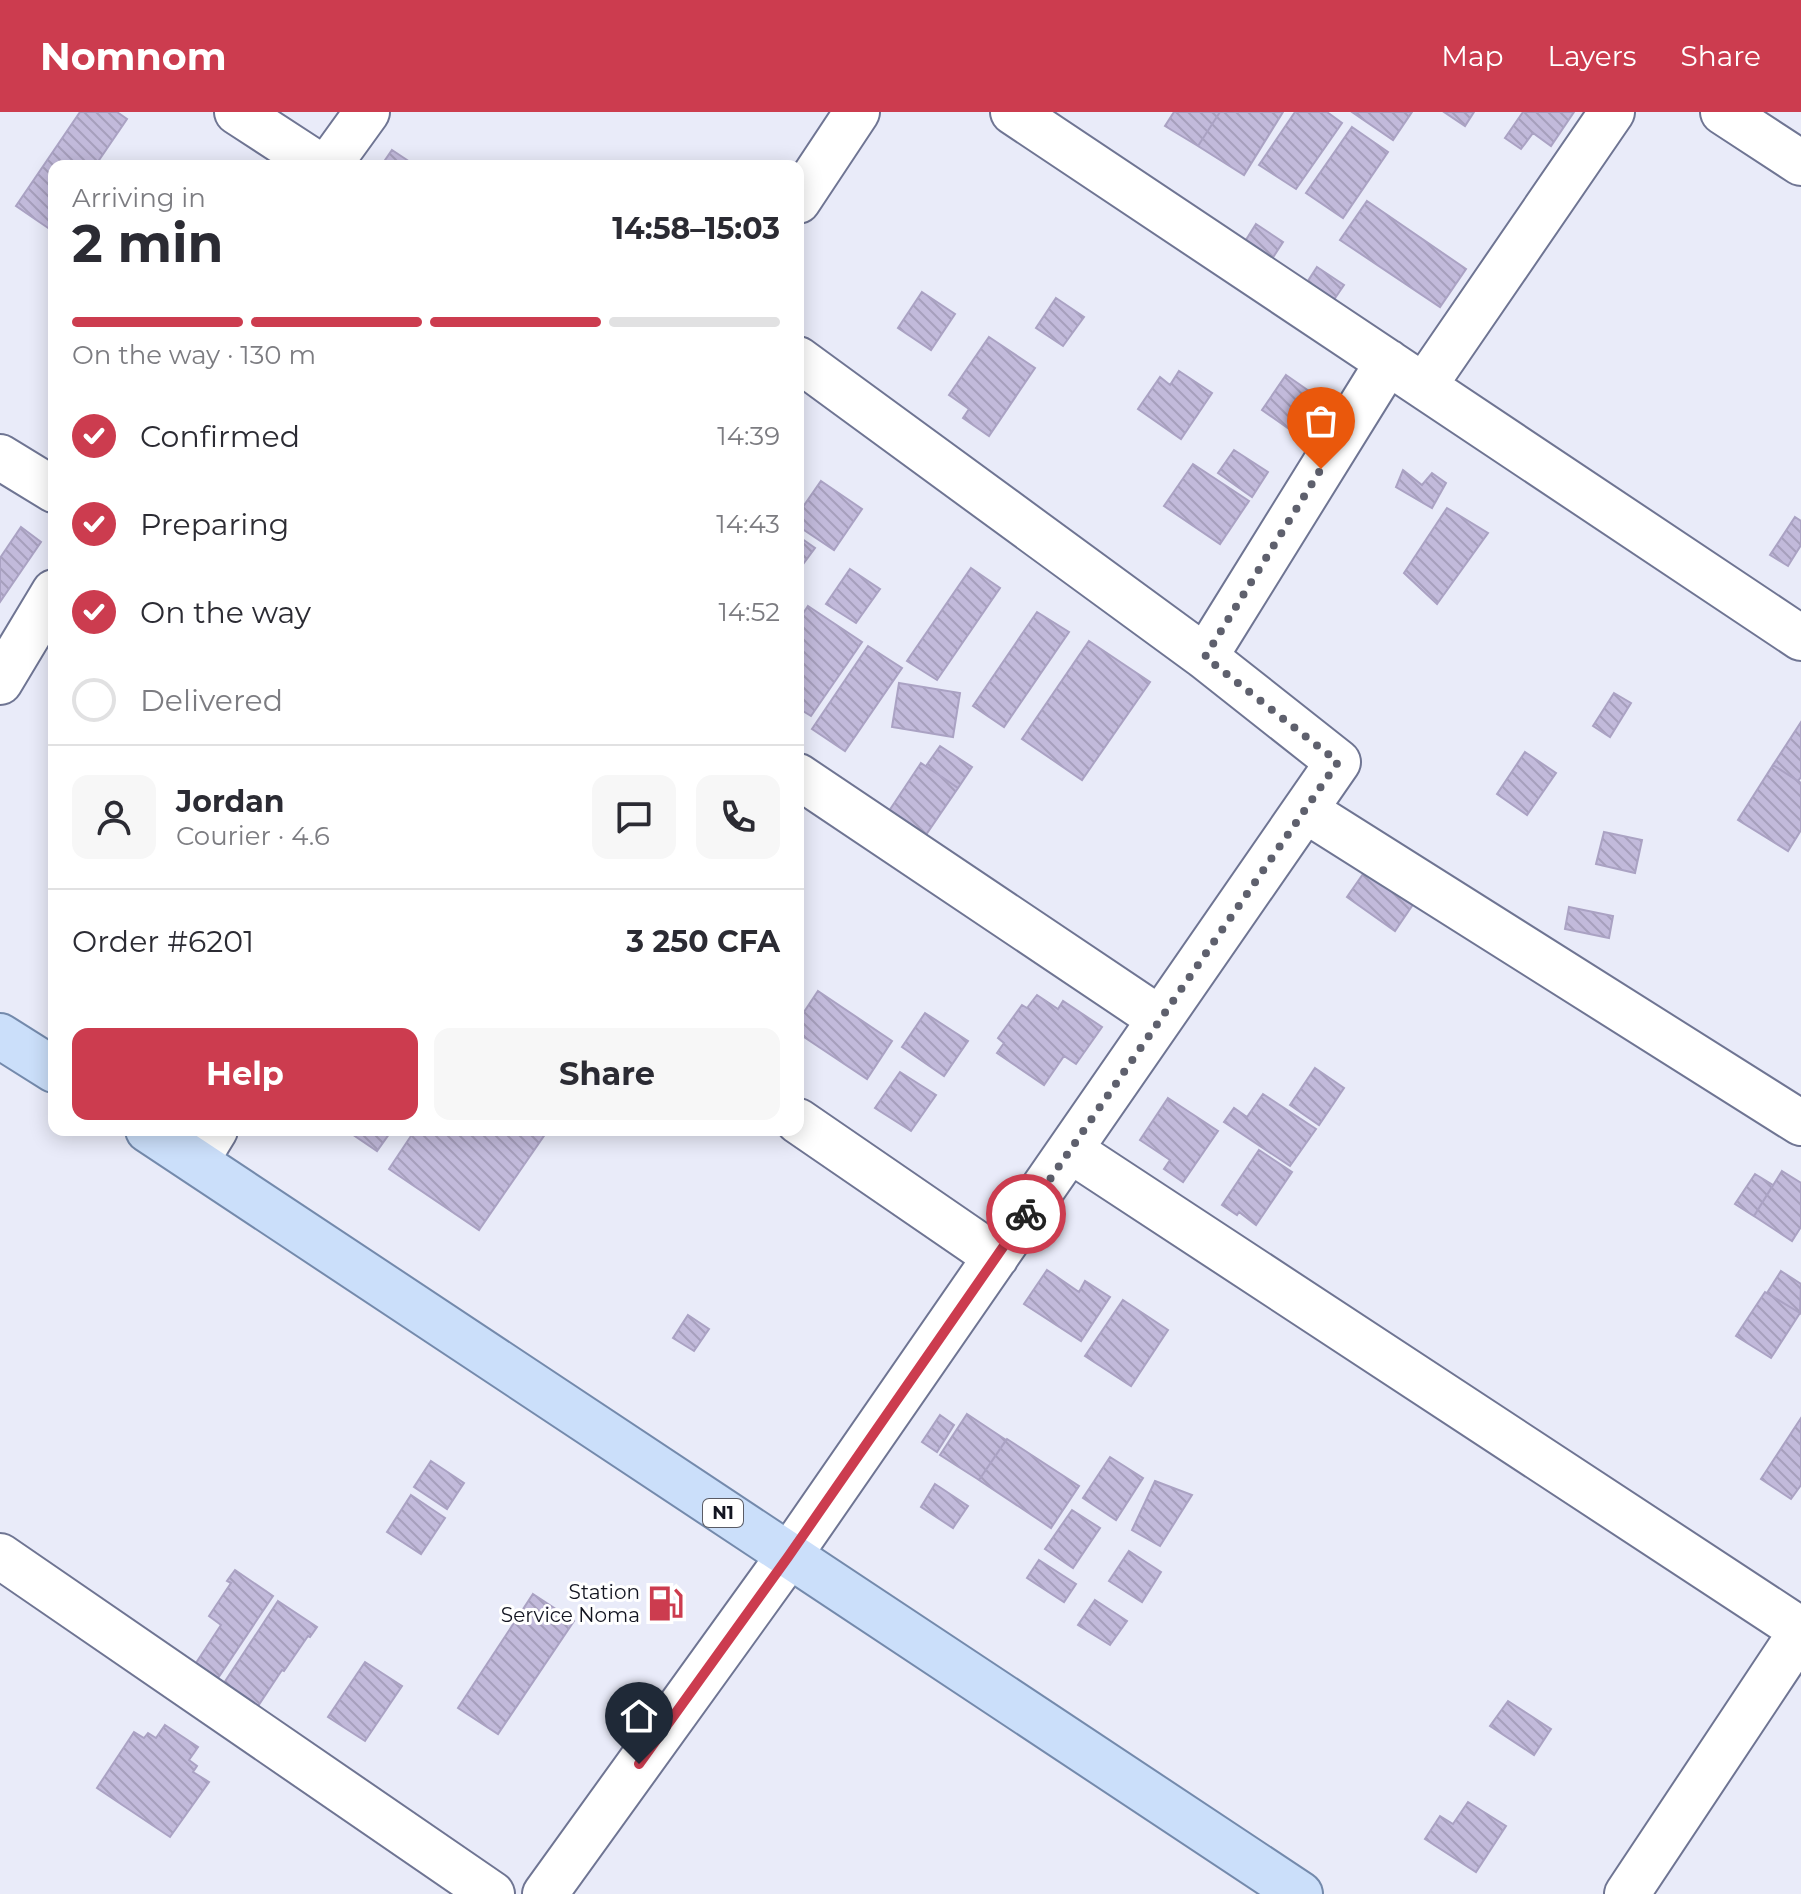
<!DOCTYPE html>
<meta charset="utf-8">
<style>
body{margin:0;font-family:Montserrat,sans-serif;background:#f7f7f7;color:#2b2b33;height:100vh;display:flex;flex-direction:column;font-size:30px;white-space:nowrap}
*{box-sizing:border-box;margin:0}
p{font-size:26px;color:#7c7c81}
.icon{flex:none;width:44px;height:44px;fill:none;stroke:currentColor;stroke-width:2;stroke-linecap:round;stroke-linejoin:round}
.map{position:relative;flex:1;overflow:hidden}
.details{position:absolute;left:48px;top:48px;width:756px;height:976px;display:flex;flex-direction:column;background:#fff;border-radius:16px;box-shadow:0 4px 20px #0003}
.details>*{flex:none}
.pin{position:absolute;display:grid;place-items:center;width:68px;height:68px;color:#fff;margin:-82px -34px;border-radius:50% 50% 50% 0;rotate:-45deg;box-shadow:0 0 8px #0007}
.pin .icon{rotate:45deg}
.courier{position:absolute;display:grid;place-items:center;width:80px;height:80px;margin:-40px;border:6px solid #cc3c4f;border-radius:50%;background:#fff;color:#222;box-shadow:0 2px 10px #0007}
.head em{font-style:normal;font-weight:700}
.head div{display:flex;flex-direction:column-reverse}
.head{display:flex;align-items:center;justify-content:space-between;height:136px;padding:0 24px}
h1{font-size:52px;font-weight:700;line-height:60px}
.bar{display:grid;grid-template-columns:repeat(4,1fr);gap:12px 8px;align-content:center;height:96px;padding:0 24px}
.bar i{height:10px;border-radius:6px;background:#e1e1e2}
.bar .current{background:#cc3c4f}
.bar p{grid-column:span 4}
.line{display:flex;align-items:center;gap:20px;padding:0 24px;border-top:2px solid #e1e1e2}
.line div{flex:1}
.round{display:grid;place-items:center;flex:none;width:84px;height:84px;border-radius:16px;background:#f7f7f7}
ol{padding:0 24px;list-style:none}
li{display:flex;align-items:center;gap:24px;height:88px}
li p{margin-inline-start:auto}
li .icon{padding:8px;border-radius:50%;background:#cc3c4f;color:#fff;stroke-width:4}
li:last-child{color:#7c7c81}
li i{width:44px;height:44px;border:4px solid #e1e1e2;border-radius:50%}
.button{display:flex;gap:16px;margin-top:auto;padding:16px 24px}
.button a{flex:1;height:92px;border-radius:16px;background:#cc3c4f;color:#fff;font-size:32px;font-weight:700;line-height:92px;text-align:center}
.button a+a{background:#f7f7f7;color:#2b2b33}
header{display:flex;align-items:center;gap:48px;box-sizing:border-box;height:112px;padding:0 40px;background:#cc3c4f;color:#fff}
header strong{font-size:38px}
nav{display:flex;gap:44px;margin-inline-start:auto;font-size:28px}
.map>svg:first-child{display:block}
.building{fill:url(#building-back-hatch);stroke:#aaa2c3;stroke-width:2}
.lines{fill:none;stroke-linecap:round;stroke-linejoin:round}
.minor-casing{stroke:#6f7593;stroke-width:48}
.major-casing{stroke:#748aac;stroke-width:48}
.minor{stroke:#fff;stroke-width:44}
.major{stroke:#cbdffa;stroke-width:44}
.done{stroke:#5e606d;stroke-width:8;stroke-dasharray:0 14.4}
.route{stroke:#cc3c4f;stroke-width:10}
.labels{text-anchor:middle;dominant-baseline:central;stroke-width:6;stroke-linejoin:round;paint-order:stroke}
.shield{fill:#fff;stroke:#5a5b64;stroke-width:2}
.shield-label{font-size:18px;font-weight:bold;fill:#131521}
.poi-label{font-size:20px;fill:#131521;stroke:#fff;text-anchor:end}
</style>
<header>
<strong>Nomnom</strong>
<nav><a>Map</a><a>Layers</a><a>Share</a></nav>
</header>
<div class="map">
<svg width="1801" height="1782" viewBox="0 0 1801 1782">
<defs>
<pattern id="building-back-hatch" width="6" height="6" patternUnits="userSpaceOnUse" patternTransform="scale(2)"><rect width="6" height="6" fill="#c2badb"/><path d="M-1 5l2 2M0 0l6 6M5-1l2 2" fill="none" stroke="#a69fbc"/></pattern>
</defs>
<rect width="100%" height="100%" fill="#e9ebf9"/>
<!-- building -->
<path class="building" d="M80 0H117L127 7 95 54H54V114L51 118 16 94Z
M1174 0H1220L1198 34 1165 14Z
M1220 0H1283L1244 63 1198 34Z
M1295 0H1327L1342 11 1296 77 1259 53Z
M1352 0H1412L1393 28Z
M1444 0H1474L1465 14Z
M1523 0H1574L1551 34 1533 21 1521 37 1505 26Z
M1352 15 1388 40 1343 106 1306 81Z
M392 38 416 54H381Z
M1367 89 1466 157 1440 195 1340 128Z
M1256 112 1283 130 1270 150 1244 131Z
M1317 155 1344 173 1331 192 1304 175Z
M922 180 955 202 931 238 898 216Z
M1056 186 1084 205 1063 234 1036 216Z
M989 225 1035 256 989 324 963 306 969 297 949 283Z
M1179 259 1212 281 1181 327 1138 297 1160 265 1170 273Z
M1286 263 1319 286 1295 321 1262 298Z
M1234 338 1268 360 1252 385 1218 361Z
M1193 352 1249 389 1220 432 1164 394Z
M1403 358 1422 373 1432 361 1446 371 1432 396 1396 375Z
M821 369 862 397 834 438 798 414V402Z
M1447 396 1488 421 1437 492 1404 461Z
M1795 405 1801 409V433L1788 454 1770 443Z
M21 415 41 430 0 490V446Z
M798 424 815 436 798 459Z
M971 456 1000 476 937 568 907 549Z
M850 457 880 477 856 511 826 492Z
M808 494 862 530 811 604 798 596V509Z
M1037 500 1069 520 1004 615 973 594Z
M1089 529 1150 570 1082 668 1022 627Z
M868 534 902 556 845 639 812 617Z
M899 571 960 581 953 625 892 615Z
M1614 581 1631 591 1610 625 1593 614Z
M1801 610V665L1798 669 1773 653Z
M940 634 972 655 958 676 926 654Z
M1525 640 1556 661 1527 703 1497 682Z
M921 651 958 676 921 730 885 705Z
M1773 653 1801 671V718L1788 739 1738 708Z
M1604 720 1642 728 1635 761 1596 752Z
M1368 755 1416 788 1395 819 1347 785Z
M1569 795 1613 804 1609 826 1565 817Z
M818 879 892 929 867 967 798 921V909Z
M1037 883 1058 897 1063 889 1102 915 1076 952 1064 944 1044 973 997 941 1004 931 998 926 1022 893 1027 896Z
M925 901 968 929 944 964 902 935Z
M1315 956 1344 976 1319 1013 1290 993Z
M900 960 936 983 911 1019 875 996Z
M1263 982 1316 1017 1290 1054 1224 1010 1234 996 1247 1005Z
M1168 986 1218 1019 1183 1070 1164 1057 1170 1048 1140 1028Z
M346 1018H392L377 1039Z
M415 1018H548L479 1118 389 1057Z
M1259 1038 1292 1060 1256 1113 1239 1100 1237 1103 1222 1093Z
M1782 1059 1801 1071V1115L1792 1129 1754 1104Z
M1755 1062 1773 1073 1754 1104 1735 1092Z
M1047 1158 1079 1180 1085 1169 1110 1185 1081 1229 1024 1192Z
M1781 1159 1801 1172 1800 1201 1767 1181Z
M1765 1180 1800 1201 1771 1246 1736 1224Z
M1123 1188 1168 1218 1131 1274 1085 1244Z
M688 1203 709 1217 694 1239 673 1226Z
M967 1302 1006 1328 979 1368 940 1343Z
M940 1303 954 1313 937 1340 922 1330Z
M1801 1306V1373L1791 1387 1761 1367Z
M1007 1327 1079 1374 1051 1416 979 1368Z
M1110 1345 1143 1366 1116 1408 1083 1386Z
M431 1349 464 1371 447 1397 414 1375Z
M1155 1369 1192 1383 1160 1434 1132 1418Z
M935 1372 968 1394 953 1416 921 1395Z
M411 1383 445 1406 421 1442 387 1420Z
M1072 1398 1100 1416 1073 1456 1045 1437Z
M1129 1439 1161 1460 1142 1490 1109 1469Z
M1039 1448 1076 1472 1064 1490 1027 1466Z
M235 1458 273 1484 218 1566 196 1551 221 1513 209 1504 231 1471 227 1469Z
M533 1482 574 1509 498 1622 458 1596Z
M1095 1488 1127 1509 1110 1533 1078 1513Z
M278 1489 317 1515 310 1525 308 1524 284 1559 282 1558 258 1594 224 1571Z
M365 1550 402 1574 365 1629 328 1605Z
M1508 1589 1551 1617 1534 1643 1490 1614Z
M165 1613 198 1635 189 1648 197 1654 193 1660 209 1670 170 1725 97 1676 134 1620 144 1626 148 1621 156 1626Z
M1468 1690 1506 1714 1476 1760 1425 1727 1440 1704 1453 1712Z"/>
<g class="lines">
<defs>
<path id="minor" d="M237 0 320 54
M1013 0 1801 526
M1723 0 1801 51
M328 54 367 0
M798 89 857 0
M1424 274 1612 0
M0 345 54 378
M1205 545 1388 250
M0 570 54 480
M798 664 1160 907
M1305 698 1801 1011
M798 1009 996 1145
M1070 1038 1801 1518
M196 1049 215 1018
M0 1444 492 1782
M545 1782 788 1445 1338 650 1205 545 798 247
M1627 1782 1801 1520"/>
<path id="major" d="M0 924 54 958
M148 1018 1300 1782"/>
</defs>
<!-- minor casing -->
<use href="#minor" class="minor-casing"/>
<!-- major casing -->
<use href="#major" class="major-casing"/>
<!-- minor -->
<use href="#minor" class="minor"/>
<!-- major -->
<use href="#major" class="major"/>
</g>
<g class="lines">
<!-- done -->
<path class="done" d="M1026 1102 1338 650 1205 545 1321 357"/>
<!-- route -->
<path class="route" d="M639 1652 788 1445 1026 1102"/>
</g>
<!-- icons -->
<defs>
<symbol id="fuel-bare" viewBox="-9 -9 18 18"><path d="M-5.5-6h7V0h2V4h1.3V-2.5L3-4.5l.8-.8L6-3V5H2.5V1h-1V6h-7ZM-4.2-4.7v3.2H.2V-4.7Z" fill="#cc3c4f" stroke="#fff" stroke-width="2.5" paint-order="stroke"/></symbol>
</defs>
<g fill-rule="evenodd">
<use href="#fuel-bare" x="640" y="1466" width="51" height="51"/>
</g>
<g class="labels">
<!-- shield labels -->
<rect class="shield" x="703" y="1387" width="40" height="28" rx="6"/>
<g class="shield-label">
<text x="723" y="1401">N1</text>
</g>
<!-- poi labels -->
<g class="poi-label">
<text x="640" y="1480">Station<tspan x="640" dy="23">Service Noma</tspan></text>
</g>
</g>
</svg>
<div class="pin" style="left:1321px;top:357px;background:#ea580c"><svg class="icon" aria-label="bag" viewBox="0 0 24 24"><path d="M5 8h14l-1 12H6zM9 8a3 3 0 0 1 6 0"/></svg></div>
<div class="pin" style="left:639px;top:1652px;background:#1f2937"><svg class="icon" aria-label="home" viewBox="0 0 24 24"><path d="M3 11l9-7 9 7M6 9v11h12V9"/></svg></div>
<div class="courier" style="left:1026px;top:1102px"><svg class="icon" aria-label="bike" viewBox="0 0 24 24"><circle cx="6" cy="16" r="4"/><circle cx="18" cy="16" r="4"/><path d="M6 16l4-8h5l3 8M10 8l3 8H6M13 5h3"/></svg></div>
<section class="details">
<div class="head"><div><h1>2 min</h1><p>Arriving in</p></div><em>14:58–15:03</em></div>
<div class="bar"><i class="current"></i><i class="current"></i><i class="current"></i><i></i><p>On the way · 130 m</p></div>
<ol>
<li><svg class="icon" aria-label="check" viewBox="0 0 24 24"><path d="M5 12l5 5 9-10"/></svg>Confirmed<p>14:39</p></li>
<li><svg class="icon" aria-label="check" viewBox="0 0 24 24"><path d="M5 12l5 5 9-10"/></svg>Preparing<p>14:43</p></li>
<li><svg class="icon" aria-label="check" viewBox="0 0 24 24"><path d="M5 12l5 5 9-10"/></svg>On the way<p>14:52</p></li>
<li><i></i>Delivered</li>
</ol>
<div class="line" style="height:144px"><a class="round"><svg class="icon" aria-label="person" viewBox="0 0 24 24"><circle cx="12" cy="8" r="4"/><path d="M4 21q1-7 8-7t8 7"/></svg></a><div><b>Jordan</b><p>Courier · 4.6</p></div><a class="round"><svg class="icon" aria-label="chat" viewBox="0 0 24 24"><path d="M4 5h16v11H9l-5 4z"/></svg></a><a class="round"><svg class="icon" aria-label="phone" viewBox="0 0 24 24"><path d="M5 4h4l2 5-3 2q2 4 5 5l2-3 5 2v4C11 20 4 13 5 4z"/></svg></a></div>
<div class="line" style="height:104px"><div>Order #6201</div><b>3 250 CFA</b></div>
<div class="button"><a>Help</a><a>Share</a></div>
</section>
</div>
